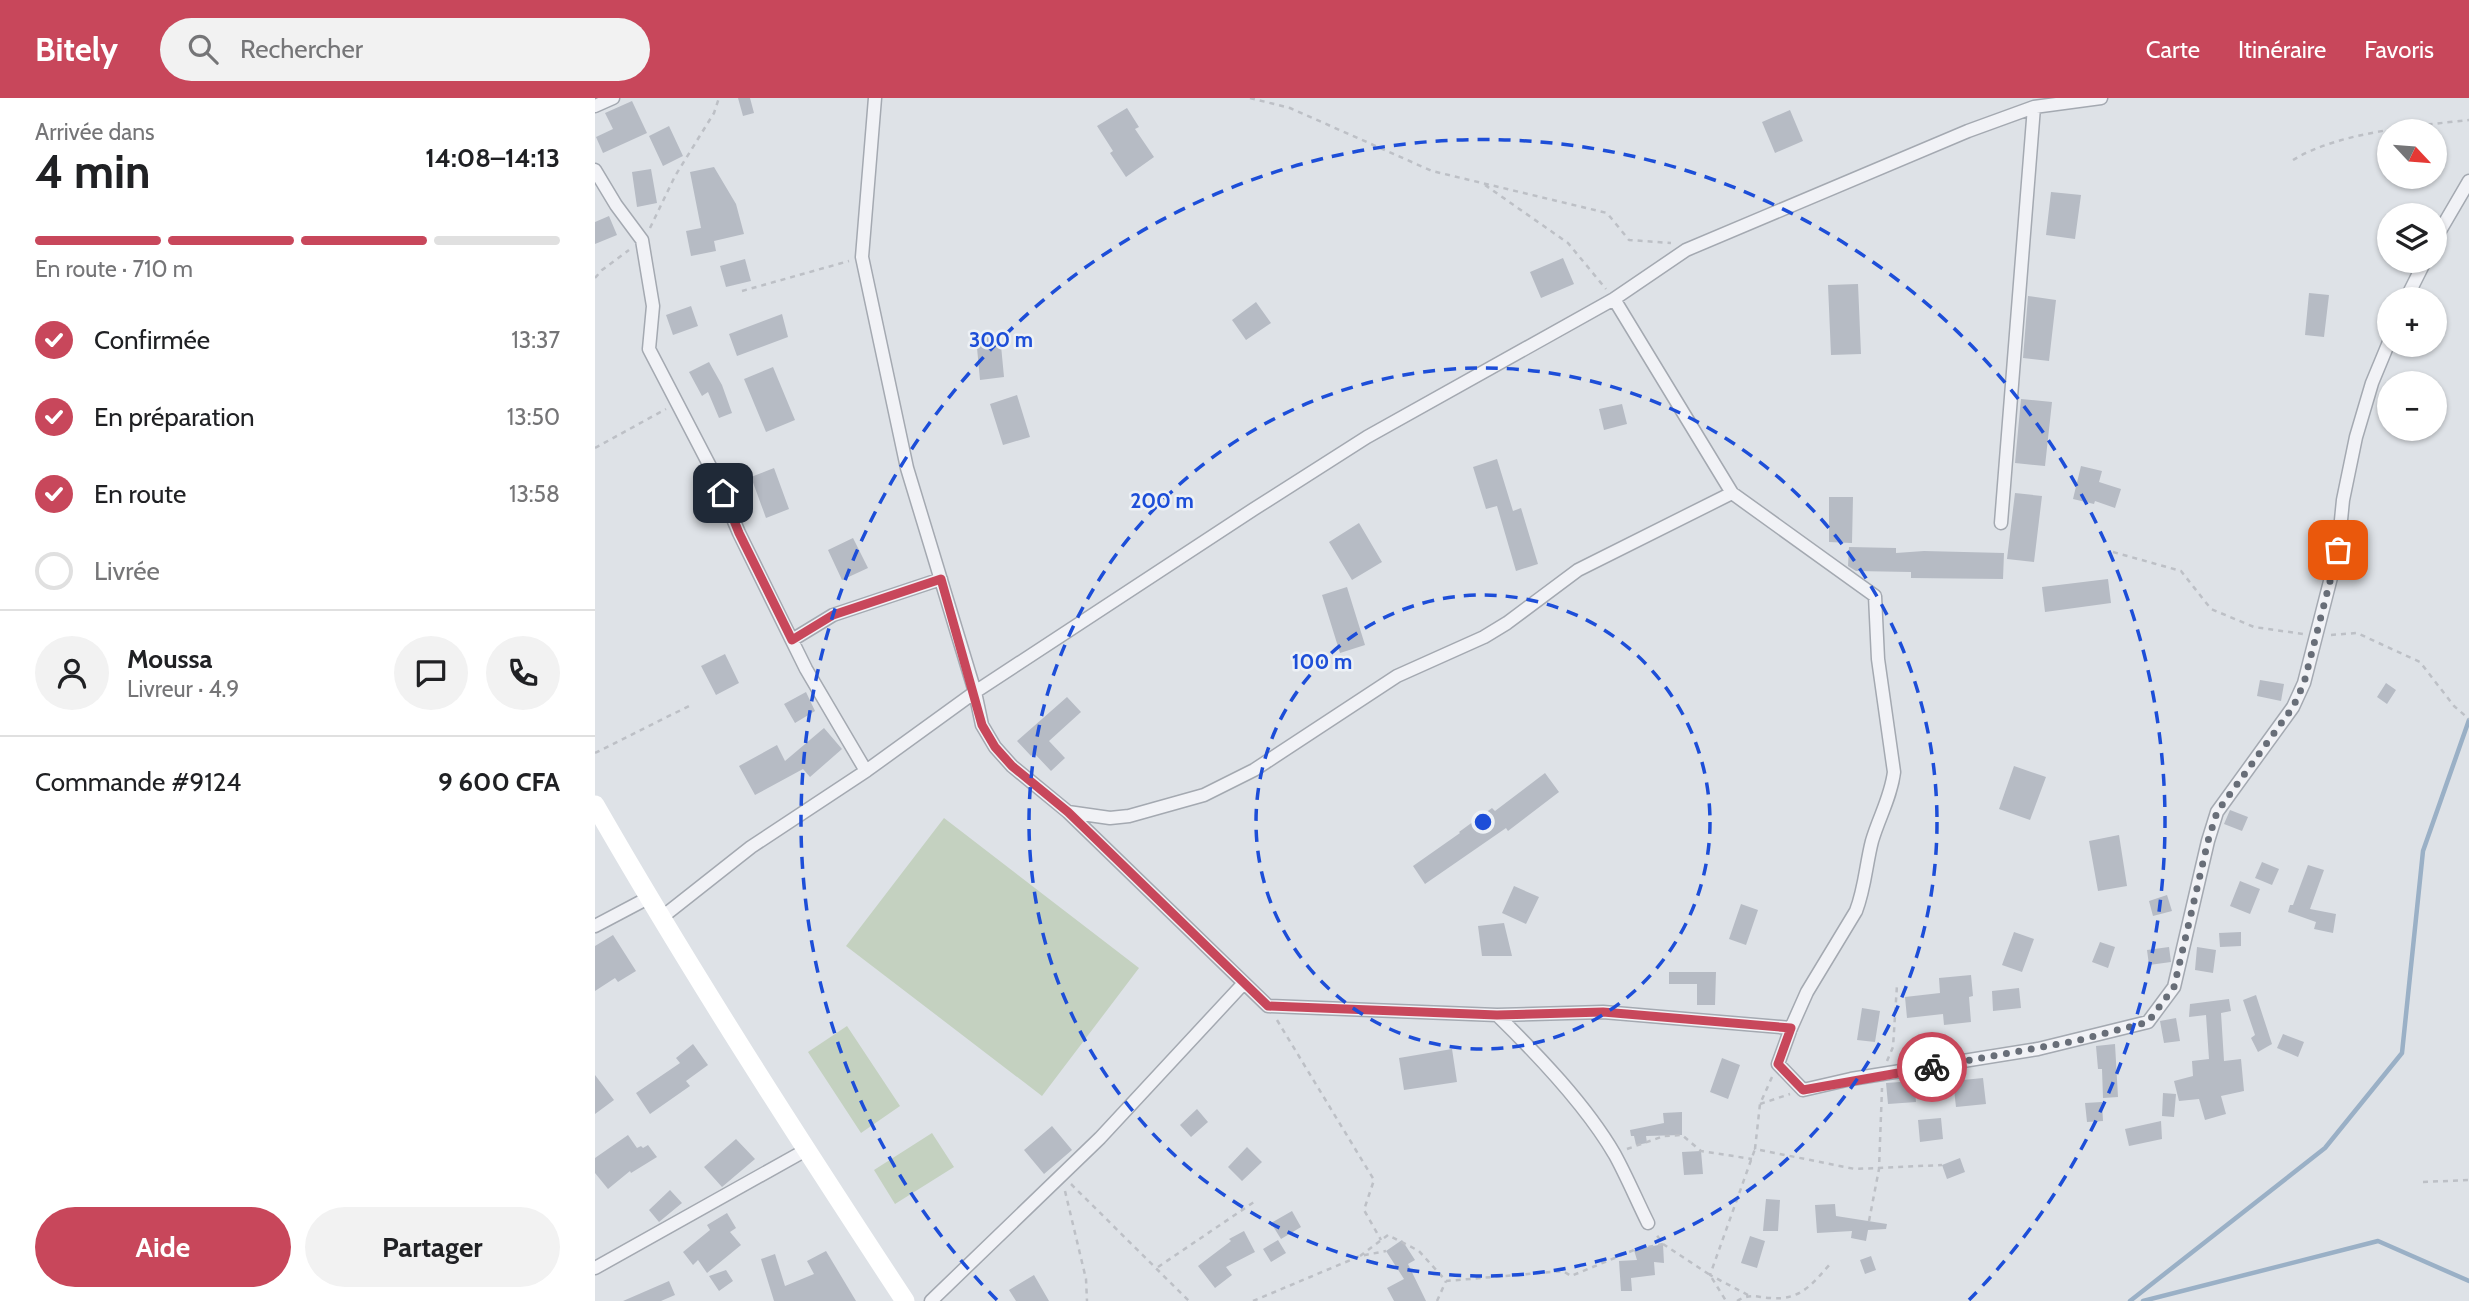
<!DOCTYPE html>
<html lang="fr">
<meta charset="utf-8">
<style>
body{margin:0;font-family:Cabin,sans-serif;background:#f2f2f2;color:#202124;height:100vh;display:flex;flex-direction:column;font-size:26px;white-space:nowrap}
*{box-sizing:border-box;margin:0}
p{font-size:23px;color:#757577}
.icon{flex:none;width:38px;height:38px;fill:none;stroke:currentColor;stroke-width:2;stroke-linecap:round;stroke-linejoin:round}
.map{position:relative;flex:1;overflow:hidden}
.details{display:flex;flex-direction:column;background:#fff;width:595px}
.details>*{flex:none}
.needle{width:46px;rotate:116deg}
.tools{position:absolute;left:1782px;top:21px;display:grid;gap:14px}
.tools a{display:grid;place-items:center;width:70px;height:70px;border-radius:50%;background:#fff;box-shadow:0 2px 5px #0004;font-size:35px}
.pin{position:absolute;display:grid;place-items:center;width:60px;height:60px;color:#fff;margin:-30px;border-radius:14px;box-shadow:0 4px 10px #0006}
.courier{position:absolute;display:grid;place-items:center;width:70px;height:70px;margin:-35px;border:5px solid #c8475b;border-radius:50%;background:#fff;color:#222;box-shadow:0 2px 9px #0007}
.head em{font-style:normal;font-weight:800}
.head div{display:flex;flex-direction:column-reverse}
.head{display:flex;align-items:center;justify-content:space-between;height:119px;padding:0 35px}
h1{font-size:46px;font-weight:800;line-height:52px}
.bar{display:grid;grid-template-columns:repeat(4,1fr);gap:10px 7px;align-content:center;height:84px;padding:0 35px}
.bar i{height:9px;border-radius:5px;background:#e0e0e0}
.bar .active{background:#c8475b}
.bar p{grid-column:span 4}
.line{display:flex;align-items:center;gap:18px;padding:0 35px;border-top:2px solid #e0e0e0}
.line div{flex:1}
.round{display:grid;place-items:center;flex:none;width:74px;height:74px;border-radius:37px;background:#f2f2f2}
ol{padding:0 35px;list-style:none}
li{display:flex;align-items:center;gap:21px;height:77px}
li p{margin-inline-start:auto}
li .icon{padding:7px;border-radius:50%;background:#c8475b;color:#fff;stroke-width:4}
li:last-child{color:#757577}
li i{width:38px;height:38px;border:4px solid #e0e0e0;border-radius:50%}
.button{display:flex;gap:14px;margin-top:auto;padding:14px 35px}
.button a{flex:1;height:80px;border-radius:42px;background:#c8475b;color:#fff;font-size:28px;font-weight:800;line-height:80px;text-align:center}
.button a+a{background:#f2f2f2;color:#202124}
header{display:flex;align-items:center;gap:42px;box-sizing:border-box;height:98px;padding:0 35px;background:#c8475b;color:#fff}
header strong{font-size:33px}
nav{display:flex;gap:38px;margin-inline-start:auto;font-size:24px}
.search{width:490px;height:63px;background:#f2f2f2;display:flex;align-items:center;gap:18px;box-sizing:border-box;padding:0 24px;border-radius:38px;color:#757577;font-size:26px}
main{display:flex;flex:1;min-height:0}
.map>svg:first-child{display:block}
.green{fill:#c4d1c0}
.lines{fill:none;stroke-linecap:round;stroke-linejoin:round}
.stream{stroke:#9ab0c6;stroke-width:4.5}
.building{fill:#b6bbc4}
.street-casing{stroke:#a4a9b1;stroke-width:15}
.path{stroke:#bdc0c6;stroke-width:2.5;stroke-dasharray:5 5;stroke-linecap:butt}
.street{stroke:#f1f2f6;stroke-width:12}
.secondary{stroke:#fff;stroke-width:19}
.done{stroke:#686e78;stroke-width:7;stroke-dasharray:0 12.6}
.route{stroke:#c8475b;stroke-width:9}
.ring{fill:none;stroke:#1d4ed8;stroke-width:3.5;stroke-dasharray:12 9}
.centre{fill:#1d4ed8;stroke:#edf1f5;stroke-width:3.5}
.ring-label{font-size:21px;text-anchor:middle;font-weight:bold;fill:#1d4ed8;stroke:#edf1f5;stroke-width:5;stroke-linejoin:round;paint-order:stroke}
</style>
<header>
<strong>Bitely</strong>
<div class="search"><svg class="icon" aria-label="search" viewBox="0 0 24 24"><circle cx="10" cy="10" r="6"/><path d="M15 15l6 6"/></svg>Rechercher</div>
<nav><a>Carte</a><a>Itinéraire</a><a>Favoris</a></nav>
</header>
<main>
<section class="details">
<div class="head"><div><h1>4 min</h1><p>Arrivée dans</p></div><em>14:08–14:13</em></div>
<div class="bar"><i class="active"></i><i class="active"></i><i class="active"></i><i></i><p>En route · 710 m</p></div>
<ol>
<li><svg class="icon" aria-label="check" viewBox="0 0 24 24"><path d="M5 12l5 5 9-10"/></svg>Confirmée<p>13:37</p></li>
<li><svg class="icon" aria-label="check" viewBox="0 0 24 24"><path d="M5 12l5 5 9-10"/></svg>En préparation<p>13:50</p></li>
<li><svg class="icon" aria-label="check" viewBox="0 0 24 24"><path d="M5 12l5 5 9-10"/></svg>En route<p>13:58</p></li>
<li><i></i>Livrée</li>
</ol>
<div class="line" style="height:126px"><a class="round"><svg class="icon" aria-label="person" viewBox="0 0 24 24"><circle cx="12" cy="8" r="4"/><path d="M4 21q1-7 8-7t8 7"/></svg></a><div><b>Moussa</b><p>Livreur · 4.9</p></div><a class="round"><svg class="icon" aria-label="chat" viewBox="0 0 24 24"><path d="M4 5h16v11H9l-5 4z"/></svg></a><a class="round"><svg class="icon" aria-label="phone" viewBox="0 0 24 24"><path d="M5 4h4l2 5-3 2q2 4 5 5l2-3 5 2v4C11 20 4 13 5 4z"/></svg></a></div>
<div class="line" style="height:91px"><div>Commande #9124</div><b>9 600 CFA</b></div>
<div class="button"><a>Aide</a><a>Partager</a></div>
</section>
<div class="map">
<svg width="1874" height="1203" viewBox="0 0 1874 1203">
<rect width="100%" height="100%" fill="#dee2e7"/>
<!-- green -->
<path class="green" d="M349 720 544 870 447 998 251 848Z
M252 928 305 1008 266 1035 213 954Z
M337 1035 359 1069 300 1106 279 1072Z"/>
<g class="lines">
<!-- stream -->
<path class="stream" d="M1535 1203 1730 1050 1807 955 1828 753 1874 622
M1548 1203 1783 1143 1874 1183"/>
</g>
<!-- building -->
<path class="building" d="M143 0H155L159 15 148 18Z
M37 3 52 35 8 55 1 39 18 31 10 15Z
M532 10 544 29 540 31 559 59 531 79 515 55 518 53 502 28Z
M1195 12 1208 43 1180 55 1167 24Z
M74 28 88 58 68 68 54 38Z
M119 69 141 106 149 136 119 143 121 153 96 158 91 133 106 130 95 74Z
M56 71 62 105 42 109 37 74Z
M1456 94 1486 97 1480 141 1451 137Z
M14 118 22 137 0 146V124Z
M968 160 979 186 946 200 935 174Z
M150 161 156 183 131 189 125 168Z
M1263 186 1266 256 1236 257 1233 187Z
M1714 195 1734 197 1729 239 1710 237Z
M1433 198 1461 202 1454 263 1428 260Z
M661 204 676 225 651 242 637 222Z
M96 208 103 228 78 237 71 217Z
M187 216 193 239 142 258 134 236Z
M405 237 409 279 385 282 381 239Z
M114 264 127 287 137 315 124 320 113 294 107 298 94 274Z
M178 269 200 322 171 334 149 281Z
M422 297 435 339 408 347 395 306Z
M1426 301 1457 304 1450 368 1420 365Z
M1027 306 1032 326 1009 332 1004 311Z
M902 361 918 413 926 410 943 466 921 473 902 408 891 411 878 369Z
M1486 368 1507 373 1504 384 1526 391 1520 410 1500 403 1499 406 1478 401Z
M179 370 194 411 171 420 156 379Z
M1420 395 1447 398 1439 464 1412 461Z
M1234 399H1258L1257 445 1234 444Z
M764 425 787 464 757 482 734 444Z
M258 440 273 470 247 482 233 452Z
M1254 449 1301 450V455L1329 453 1409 455 1408 481 1316 480V474L1261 473 1253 468Z
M1513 481 1516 505 1450 514 1447 489Z
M752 489 770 547 745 555 727 497Z
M130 556 144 585 121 597 106 568Z
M1665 582 1689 586 1686 603 1662 598Z
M1791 585 1801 592 1792 606 1782 599Z
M211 594 220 613 200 625 189 606Z
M472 599 486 614 454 643 470 660 456 673 439 655 436 658 422 643Z
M229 630 247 651 215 679 208 671 160 697 144 668 182 647 190 663Z
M1419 668 1451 679 1435 722 1404 711Z
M950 675 964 694 913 733 911 730 830 786 818 768 865 735 864 734 897 710 900 713Z
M1635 712 1653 719 1647 733 1629 726Z
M1524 737 1532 788 1503 793 1494 743Z
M1667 764 1684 771 1677 787 1660 780Z
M1713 767 1729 772 1715 811 1741 816 1738 835 1719 831 1721 824 1693 814 1695 807H1698Z
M1645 783 1665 791 1655 816 1635 808Z
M919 788 944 799 931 826 907 815Z
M1572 797 1577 813 1558 818 1554 803Z
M1146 806 1163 812 1151 847 1134 841Z
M909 825 917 858H887L883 828Z
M1419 834 1439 841 1427 874 1407 867Z
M1646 834V848L1625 849 1624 835Z
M18 837 41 873 23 884 20 880 0 893V848Z
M1505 844 1520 849 1513 870 1497 864Z
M1574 849 1576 864 1554 867 1552 852Z
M1602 849 1621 852 1618 875 1600 872Z
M1074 874H1121L1120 907H1102V886H1074Z
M1376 877 1378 898 1374 899 1376 924 1349 927 1348 916 1312 920 1310 899 1345 895 1344 880Z
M1424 890 1426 910 1398 913 1397 893Z
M1661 897 1677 946 1663 954 1656 940 1660 937 1648 902Z
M1634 901 1636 913 1626 915 1629 963 1646 961 1649 993 1626 998 1631 1016 1610 1022 1604 1001 1584 1003 1579 983 1598 978 1597 963 1614 961 1611 917 1594 919 1595 906Z
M1267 910 1285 913 1280 944 1262 942Z
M1581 920 1585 943 1569 945 1565 923Z
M1688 936 1709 944 1703 959 1682 950Z
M98 946 113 967 91 983 95 988 55 1016 41 995 85 965 81 960Z
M1520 946 1523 999 1508 1000 1507 971H1503L1501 948Z
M857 951 862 984 809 992 804 960Z
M1127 960 1145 967 1133 1001 1115 994Z
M0 977 19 1002 0 1016Z
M1388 980 1391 1006 1361 1009 1358 983Z
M1319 983 1321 1004 1293 1006 1291 985Z
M1568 995 1581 996 1579 1019 1567 1018Z
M1507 1004 1508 1023 1492 1024 1490 1005Z
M602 1011 613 1024 596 1039 585 1027Z
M1087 1014V1037L1051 1038 1052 1045 1041 1047 1039 1038H1036L1035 1032 1069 1025 1068 1015Z
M1346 1020 1348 1041 1325 1044 1323 1022Z
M1566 1023 1567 1041 1534 1048 1530 1031Z
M457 1028 477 1052 449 1076 429 1052Z
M33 1037 42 1050 46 1048 48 1050 53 1047 62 1059 36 1075 35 1073 13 1091 0 1075V1060Z
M141 1041 160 1061 127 1089 109 1069Z
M652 1049 667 1064 647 1083 633 1069Z
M1106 1053 1108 1076 1089 1077 1087 1054Z
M1365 1060 1370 1074 1352 1081 1347 1067Z
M75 1092 87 1105 64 1124 54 1112Z
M1171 1101 1185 1102 1183 1133H1168Z
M1240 1106 1241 1118 1292 1126 1291 1131 1273 1132 1271 1143 1256 1140 1257 1133 1222 1135 1220 1107Z
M697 1113 706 1129 686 1141 676 1125Z
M132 1115 141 1130 135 1134 146 1147 112 1175 103 1162 98 1167 88 1154 115 1132 112 1127Z
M649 1133 660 1154 631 1169 637 1177 620 1190 603 1168 636 1143 634 1141Z
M1155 1138 1170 1143 1162 1170 1146 1165Z
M683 1142 691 1155 676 1164 668 1151Z
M807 1142 820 1162 813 1166 831 1203H799L792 1190 809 1181 791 1153Z
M1068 1146 1069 1165 1059 1164 1060 1177 1036 1180 1037 1193H1026L1024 1163 1042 1162 1039 1152Z
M231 1153 261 1203H179L166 1161 180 1156 190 1188 219 1176 212 1163Z
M1276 1158 1281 1172 1270 1176 1265 1162Z
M131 1172 138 1183 124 1193 114 1178Z
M439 1177 454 1203H421L414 1192Z
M74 1183 80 1197 66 1203H28Z"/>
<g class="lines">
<defs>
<path id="street" d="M280 0 267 159 312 370 380 594 387 627 400 649 417 668 473 714 515 720 534 718 609 697 659 672 802 578 889 539 912 525 983 472 1137 395
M0 8 18 0
M0 72 21 107 47 142 58 208 54 251 119 376 144 435 211 571 271 673
M1839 143 1874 83
M1019 201 1137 395 1280 498 1283 561 1299 674C1296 699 1284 719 1277 743 1271 766 1270 790 1261 813L1212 894 1196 930 1183 966 1208 992 1256 981 1443 951 1553 924 1579 889 1613 743 1622 714 1698 609 1709 585 1743 452 1748 402 1761 339 1777 285 1794 244
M1811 201 1830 163
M1406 425 1439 9
M197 542 238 517 346 481
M473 714 673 908 902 917 1008 914 1196 930
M66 820 156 749 271 673 380 594 659 411 772 339 1019 201 1091 152 1373 33 1439 9 1506 0
M0 828 53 800
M902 917C943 957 991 1007 1020 1057 1032 1079 1042 1103 1053 1125
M0 1170 211 1052
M336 1203 505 1040 648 886"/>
</defs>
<!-- street casing -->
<use href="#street" class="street-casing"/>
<!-- path -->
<path class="path" d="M655 0 695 10 837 73 1012 115 1034 142 1076 145
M1698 62C1744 34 1820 28 1874 22
M890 87 973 145 1011 191
M55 130 80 78 119 15 124 0
M0 180 7 172 34 152
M147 193 254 163
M0 350 71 311
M1518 454 1586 473 1616 511 1659 529 1708 536
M1736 537 1762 535 1825 564 1859 608 1874 621
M0 655 94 608
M682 922 779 1082 769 1112 786 1142
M1292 963 1298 949 1302 887
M1177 979 1165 1006 1160 1051 1260 1071 1347 1067
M1165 1006 1195 996
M1032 1051 1069 1038 1087 1037 1106 1053 1157 1061
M1828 1084 1874 1082
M476 1086 594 1203
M470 1093 491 1181 492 1203
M1274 1123 1284 1071 1287 990
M1068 1146 1115 1177 1131 1203
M765 1158 793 1137 824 1153 851 1183 968 1173 976 1178 1039 1152 1068 1146 1061 1136
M563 1169 659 1104
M1153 1197 1115 1177 1160 1051
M658 1203 765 1158 791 1153
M842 1203 851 1183
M1142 1203C1156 1195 1160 1199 1175 1200 1206 1203 1218 1185 1236 1165"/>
<!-- street -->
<use href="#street" class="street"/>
<!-- secondary -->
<path class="secondary" d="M0 707C97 876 203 1040 310 1203"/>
</g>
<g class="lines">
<!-- done -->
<path class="done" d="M1337 969 1481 943 1553 924 1579 889 1613 743 1622 714 1698 609 1709 585 1743 452"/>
<!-- route -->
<path class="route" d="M128 395 144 435 197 542 238 517 346 481 387 627 400 649 417 668 473 714 673 908 902 917 1008 914 1196 930 1183 966 1208 992 1337 969"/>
</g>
<!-- distance rings -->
<g class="ring">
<circle cx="888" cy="724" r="227"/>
<circle cx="888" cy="724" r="454"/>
<path d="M402 1202A682 682 0 1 1 1374 1202"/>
</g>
<circle cx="888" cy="724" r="10" class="centre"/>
<g class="ring-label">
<text x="406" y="249">300 m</text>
<text x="567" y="410">200 m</text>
<text x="727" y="571">100 m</text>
</g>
</svg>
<div class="tools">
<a><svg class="needle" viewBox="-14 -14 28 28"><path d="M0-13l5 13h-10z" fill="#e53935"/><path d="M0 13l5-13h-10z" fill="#757577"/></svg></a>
<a><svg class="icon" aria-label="layers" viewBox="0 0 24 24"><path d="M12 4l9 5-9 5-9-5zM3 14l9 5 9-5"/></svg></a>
<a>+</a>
<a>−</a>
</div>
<div class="pin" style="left:1743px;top:452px;background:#ea580c"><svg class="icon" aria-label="bag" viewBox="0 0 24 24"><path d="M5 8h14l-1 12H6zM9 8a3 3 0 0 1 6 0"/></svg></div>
<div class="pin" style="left:128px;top:395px;background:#1f2937"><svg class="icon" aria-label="home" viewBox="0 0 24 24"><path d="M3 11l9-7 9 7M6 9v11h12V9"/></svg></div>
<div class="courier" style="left:1337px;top:969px"><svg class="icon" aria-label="bike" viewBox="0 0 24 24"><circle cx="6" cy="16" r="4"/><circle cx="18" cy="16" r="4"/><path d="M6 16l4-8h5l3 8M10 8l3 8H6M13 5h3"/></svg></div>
</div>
</main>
